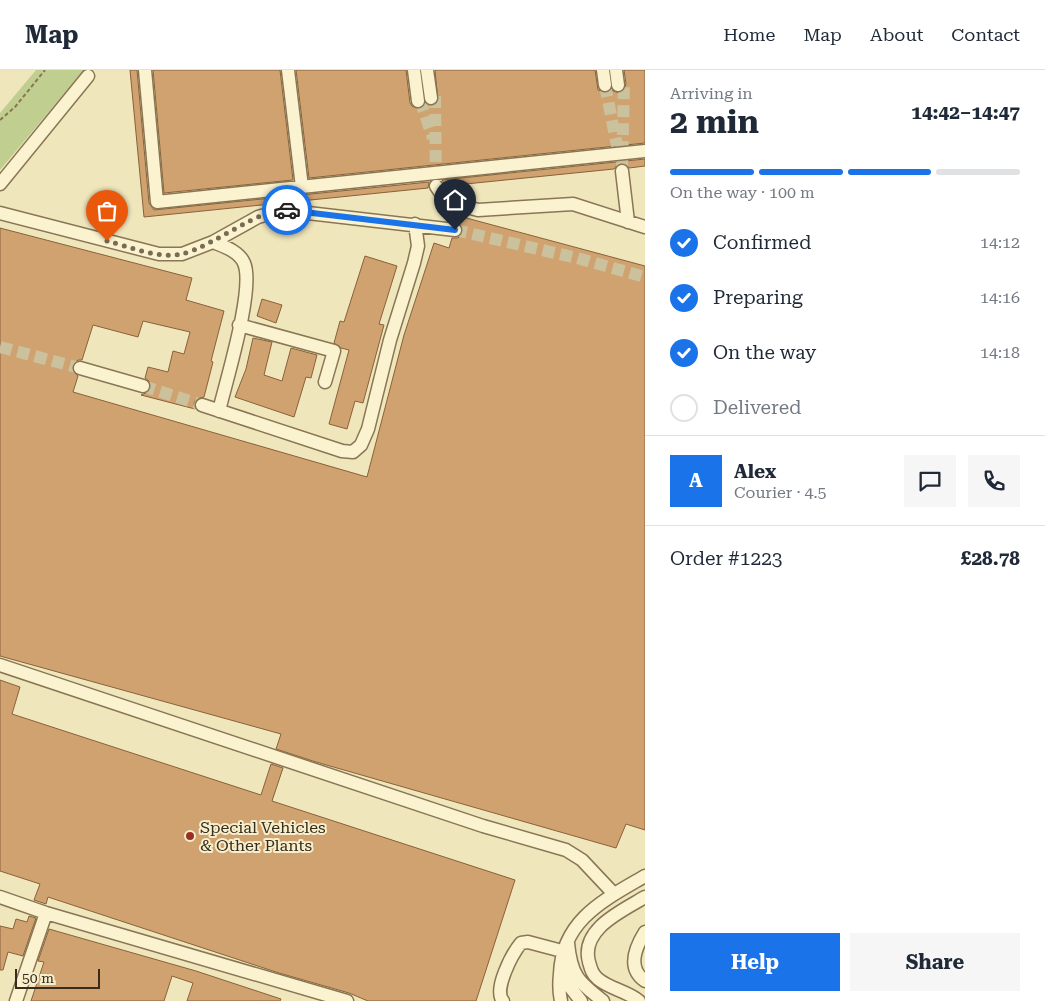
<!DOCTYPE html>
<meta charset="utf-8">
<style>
body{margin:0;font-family:"Roboto Serif",serif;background:#f6f6f7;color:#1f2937;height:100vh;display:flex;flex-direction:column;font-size:19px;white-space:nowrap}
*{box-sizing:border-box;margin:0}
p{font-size:16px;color:#747a83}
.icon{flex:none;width:28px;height:28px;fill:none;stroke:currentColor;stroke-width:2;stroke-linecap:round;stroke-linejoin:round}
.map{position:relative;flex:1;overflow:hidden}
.details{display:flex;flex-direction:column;background:#fff;width:400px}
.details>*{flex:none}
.scale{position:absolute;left:15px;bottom:12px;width:85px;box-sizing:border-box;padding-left:5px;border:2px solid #372b1b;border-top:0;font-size:14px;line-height:18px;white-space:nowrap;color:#372b1b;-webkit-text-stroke:4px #f7efcc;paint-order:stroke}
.pin{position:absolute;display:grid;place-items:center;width:42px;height:42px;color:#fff;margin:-51px -21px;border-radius:50% 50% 50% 0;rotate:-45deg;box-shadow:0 0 5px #0007}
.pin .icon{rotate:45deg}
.courier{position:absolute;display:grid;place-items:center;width:50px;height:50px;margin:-25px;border:4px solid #1a73e8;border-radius:50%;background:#fff;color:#222;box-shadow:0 1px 6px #0007}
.summary em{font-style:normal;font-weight:700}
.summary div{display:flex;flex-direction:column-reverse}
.summary{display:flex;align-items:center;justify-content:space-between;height:85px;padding:0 25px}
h1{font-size:32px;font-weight:700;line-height:38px}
.bar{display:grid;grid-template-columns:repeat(4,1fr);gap:8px 5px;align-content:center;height:60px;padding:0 25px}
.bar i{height:6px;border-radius:4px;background:#e0e1e3}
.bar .on{background:#1a73e8}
.bar p{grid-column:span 4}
.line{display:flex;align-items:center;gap:12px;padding:0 25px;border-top:1px solid #e0e1e3}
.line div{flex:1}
.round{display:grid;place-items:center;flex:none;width:52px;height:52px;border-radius:0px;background:#f6f6f7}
ol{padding:0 25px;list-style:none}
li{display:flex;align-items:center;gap:15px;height:55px}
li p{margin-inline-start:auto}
li .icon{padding:5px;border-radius:50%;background:#1a73e8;color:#fff;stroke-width:4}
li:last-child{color:#747a83}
li i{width:28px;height:28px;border:2px solid #e0e1e3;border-radius:50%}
.button{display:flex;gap:10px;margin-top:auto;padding:10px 25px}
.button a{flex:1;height:58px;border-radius:0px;background:#1a73e8;color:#fff;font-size:20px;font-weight:700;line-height:58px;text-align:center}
.button a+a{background:#f6f6f7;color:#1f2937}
header{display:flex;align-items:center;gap:30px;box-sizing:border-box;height:70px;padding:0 25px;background:#fff;border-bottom:1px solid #e0e1e3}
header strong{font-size:24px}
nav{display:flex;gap:28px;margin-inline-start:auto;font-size:18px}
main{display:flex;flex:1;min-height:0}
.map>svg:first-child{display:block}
.green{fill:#c0ce90}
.building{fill:#d0a270;stroke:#89613a}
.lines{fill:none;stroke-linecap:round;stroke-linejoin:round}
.minor-tunnel{stroke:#cbc19c;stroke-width:12;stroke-dasharray:12 6;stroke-linecap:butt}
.minor-casing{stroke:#887655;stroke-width:15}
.path{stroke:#887655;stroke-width:2;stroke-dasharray:4 2.5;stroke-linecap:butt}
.minor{stroke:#fbf2d0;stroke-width:12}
.done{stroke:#786c53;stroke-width:5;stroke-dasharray:0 9}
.route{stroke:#1a73e8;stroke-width:6}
.poi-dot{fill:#9a2e22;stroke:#f7efcc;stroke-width:2}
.labels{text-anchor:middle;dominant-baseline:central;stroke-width:4;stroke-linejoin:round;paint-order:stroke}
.poi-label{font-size:16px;fill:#372b1b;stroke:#f7efcc;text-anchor:start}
</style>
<header>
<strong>Map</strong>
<nav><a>Home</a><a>Map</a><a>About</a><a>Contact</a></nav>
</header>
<main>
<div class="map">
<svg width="645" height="931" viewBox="0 0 645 931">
<rect width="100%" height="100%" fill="#f0e6bc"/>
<!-- green -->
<path class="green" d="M36 0H84L0 100V43Z"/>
<!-- building -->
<path class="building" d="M130 0H137L149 133 154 140 429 112 428 118 144 147Z
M153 0H280L293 110 164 123Z
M296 0H406L410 33 412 36 419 39 422 38 426 34 433 36 438 31 435 0H595L598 20 606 23 611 20 619 23 623 21 626 14 624 0H645V73L309 108Z
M645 89V96L629 98 626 94 622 93 617 95 614 99 446 116 442 110Z
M459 146 645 196V760L626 754 616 778 316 692 276 679 281 664 0 586V158L192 208 186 230 224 241 211 291 213 292 204 327 196 329 194 333 195 339 141 325 148 322 151 318 149 311 145 308 148 297 168 302 173 281 184 284 190 262 143 251 138 267 93 255 82 290H78L72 295V300L78 306 73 322 367 407 404 265 434 173 449 178 452 168H458L461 165 463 157 457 152Z
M365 186 397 196 379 254 384 255 363 333 355 331 347 359 329 354 349 280 341 278 334 273 340 251 344 252Z
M262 229 282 235 276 253 257 246Z
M253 268 272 272 264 305 282 311 291 278 317 285 311 308 306 307 294 347 235 327 246 299Z
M0 610 20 617 12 644 261 725 271 694 283 698 272 731 515 810 476 931H368L349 923 279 903 48 827 46 834 34 830 40 814 0 801Z
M29 846 36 848 23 886 8 882 3 900H0V856L13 859 16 849 27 852Z
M49 859 196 901 281 929 280 931H187L193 913 172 906 164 931H31L44 892 38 891Z"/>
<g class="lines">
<!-- minor-tunnel -->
<path class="minor-tunnel" d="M605 15 617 76
M435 26 436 114
M418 31 421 33 433 68
M622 101 624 13
M455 160 577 188 645 207
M0 277 80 298
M143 316 202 335"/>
<defs>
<path id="minor" d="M145 0 157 132 645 81
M288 0 302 117
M414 0 418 31
M427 0 431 28
M603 0 605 15
M616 0 618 15
M622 101 628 152
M0 114 88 6
M436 116 446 131 478 140 573 134 645 157
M0 143 159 184H182L213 172 258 147 282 140 455 160
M213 172C223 176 239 181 244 193 255 218 226 311 219 341
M239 255 334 281 325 312
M80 298 143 316
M202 335 342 381 353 382 361 375 368 359 390 270 414 193 418 176 415 154
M0 595 483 756 566 780 582 790 614 824
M0 827 46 843 347 931
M645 862C635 878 627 898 645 911
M568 873C571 905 578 912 603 931
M561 899 570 917 581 931
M16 931 46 843
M503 931C493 920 512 884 521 873L528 872 562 881
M561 931C559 922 559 913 560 904 562 850 604 830 645 806
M639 931C627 921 610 919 598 909 592 904 591 899 589 892 580 859 622 841 645 827"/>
</defs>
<!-- minor casing -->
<use href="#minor" class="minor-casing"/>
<!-- path -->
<path class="path" d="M0 50 15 37 45 0"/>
<!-- minor -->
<use href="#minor" class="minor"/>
</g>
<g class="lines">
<!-- done -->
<path class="done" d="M107 171C130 177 158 189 182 184 212 177 261 137 287 140"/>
<!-- route -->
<path class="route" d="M287 140 455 160"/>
</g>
<!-- markers -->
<circle class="poi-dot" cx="190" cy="766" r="5"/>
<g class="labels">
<!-- poi labels -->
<g class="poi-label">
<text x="200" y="757">Special Vehicles<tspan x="200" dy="18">&amp; Other Plants</tspan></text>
</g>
</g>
</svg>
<div class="scale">50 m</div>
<div class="pin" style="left:107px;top:171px;background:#ea580c"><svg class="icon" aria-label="bag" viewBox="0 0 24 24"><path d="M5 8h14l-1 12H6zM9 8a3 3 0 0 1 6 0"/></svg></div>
<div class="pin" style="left:455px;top:160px;background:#1f2937"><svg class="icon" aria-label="home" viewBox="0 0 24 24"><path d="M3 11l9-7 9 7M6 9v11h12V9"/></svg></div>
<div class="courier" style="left:287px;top:140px"><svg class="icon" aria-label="car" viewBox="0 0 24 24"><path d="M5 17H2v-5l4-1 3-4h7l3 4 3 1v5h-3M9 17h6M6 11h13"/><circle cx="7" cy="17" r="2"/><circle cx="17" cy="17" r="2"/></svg></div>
</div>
<section class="details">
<div class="summary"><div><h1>2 min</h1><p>Arriving in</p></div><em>14:42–14:47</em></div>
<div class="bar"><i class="on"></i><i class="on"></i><i class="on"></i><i></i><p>On the way · 100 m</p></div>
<ol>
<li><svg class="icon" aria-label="check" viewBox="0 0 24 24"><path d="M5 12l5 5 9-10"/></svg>Confirmed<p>14:12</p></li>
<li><svg class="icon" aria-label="check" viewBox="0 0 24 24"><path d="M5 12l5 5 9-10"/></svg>Preparing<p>14:16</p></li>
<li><svg class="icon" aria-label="check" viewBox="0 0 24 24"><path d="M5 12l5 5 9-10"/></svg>On the way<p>14:18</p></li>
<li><i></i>Delivered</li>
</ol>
<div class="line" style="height:90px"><b class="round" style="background:#1a73e8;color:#fff">A</b><div><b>Alex</b><p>Courier · 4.5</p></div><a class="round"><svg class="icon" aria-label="chat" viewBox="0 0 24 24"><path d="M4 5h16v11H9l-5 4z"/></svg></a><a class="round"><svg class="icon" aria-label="phone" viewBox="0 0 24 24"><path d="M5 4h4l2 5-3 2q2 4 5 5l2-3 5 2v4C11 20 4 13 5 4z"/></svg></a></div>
<div class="line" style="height:65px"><div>Order #1223</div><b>£28.78</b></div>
<div class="button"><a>Help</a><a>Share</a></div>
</section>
</main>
